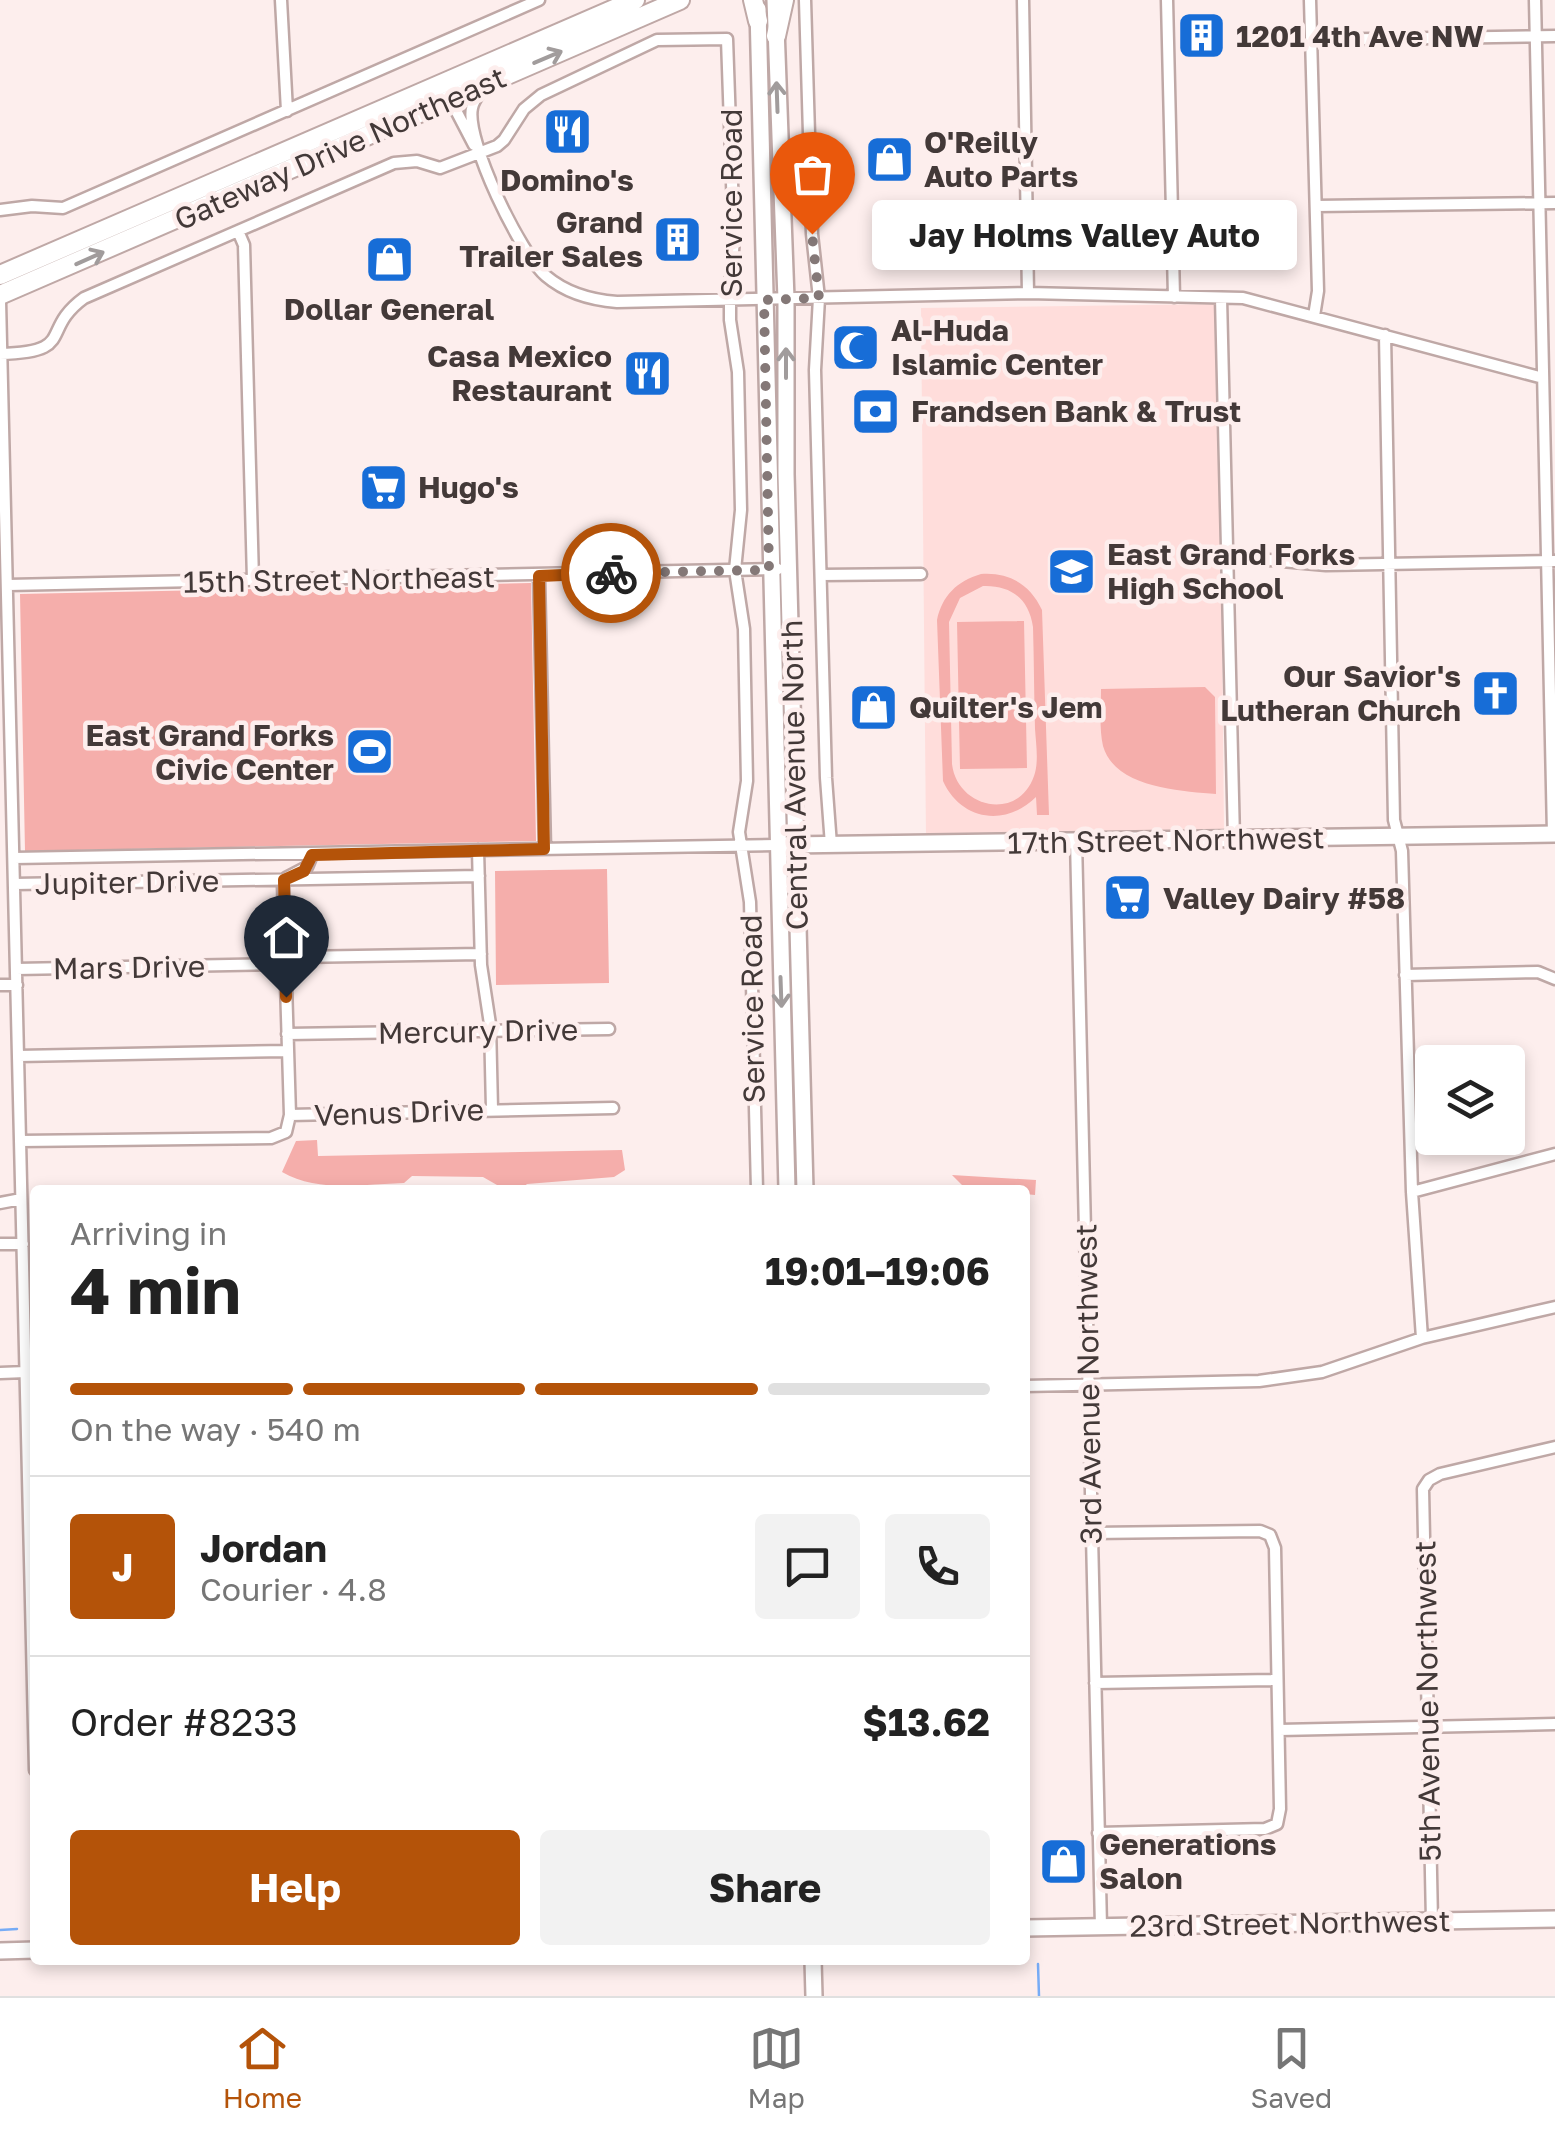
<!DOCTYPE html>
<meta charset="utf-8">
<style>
body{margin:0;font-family:"Golos Text",sans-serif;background:#f2f2f2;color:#222;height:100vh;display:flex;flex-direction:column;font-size:38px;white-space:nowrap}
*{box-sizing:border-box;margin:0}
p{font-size:32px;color:#767676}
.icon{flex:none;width:55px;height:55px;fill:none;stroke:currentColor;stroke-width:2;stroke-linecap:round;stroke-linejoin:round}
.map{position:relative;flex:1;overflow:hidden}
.side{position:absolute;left:30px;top:1185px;width:1000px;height:780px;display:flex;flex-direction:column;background:#fff;border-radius:10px;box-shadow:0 5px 15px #0003}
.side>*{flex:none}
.buttons{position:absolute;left:1415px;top:1045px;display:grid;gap:20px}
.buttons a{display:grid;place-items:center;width:110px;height:110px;border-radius:10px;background:#fff;box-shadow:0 5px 15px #0003;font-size:50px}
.pin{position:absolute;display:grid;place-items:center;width:85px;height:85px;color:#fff;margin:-102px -42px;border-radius:50% 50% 50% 0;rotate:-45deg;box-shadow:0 0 10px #0007}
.pin .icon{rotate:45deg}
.courier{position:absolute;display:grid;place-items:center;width:100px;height:100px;margin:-50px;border:8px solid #b45309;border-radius:50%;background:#fff;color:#222;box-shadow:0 2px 12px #0007}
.bubble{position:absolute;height:70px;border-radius:10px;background:#fff;box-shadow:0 5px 15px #0003;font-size:32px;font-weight:700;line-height:70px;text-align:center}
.overview em{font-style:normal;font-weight:700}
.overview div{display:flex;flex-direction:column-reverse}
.overview{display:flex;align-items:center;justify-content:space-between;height:170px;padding:0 40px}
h1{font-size:65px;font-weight:700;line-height:75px}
.bar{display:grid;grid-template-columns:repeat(4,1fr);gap:15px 10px;align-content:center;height:120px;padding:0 40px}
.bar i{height:12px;border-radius:8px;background:#e0e0e0}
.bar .on{background:#b45309}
.bar p{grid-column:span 4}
.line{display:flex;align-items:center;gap:25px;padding:0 40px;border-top:2px solid #e0e0e0}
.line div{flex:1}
.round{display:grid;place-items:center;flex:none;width:105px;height:105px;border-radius:10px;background:#f2f2f2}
.button{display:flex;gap:20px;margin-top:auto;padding:20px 40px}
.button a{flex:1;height:115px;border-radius:10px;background:#b45309;color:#fff;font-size:40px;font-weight:700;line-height:115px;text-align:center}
.button a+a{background:#f2f2f2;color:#222}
.menu{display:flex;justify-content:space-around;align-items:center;height:140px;border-top:2px solid #e0e0e0;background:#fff;font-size:28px;color:#767676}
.menu a{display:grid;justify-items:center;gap:5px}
.menu .on{color:#b45309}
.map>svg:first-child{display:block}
.built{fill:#ffdddb}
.green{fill:#f5aeab;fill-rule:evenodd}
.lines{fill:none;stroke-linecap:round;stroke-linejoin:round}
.stream{stroke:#77acf6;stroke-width:2.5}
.street-casing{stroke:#bfa8a6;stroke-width:15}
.secondary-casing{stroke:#bfa8a6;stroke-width:20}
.highway-casing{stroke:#bfa8a6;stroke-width:22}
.street{stroke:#fff;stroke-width:10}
.secondary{stroke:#fff;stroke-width:15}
.highway{stroke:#fff;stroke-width:18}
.oneway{stroke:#a19c9c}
.done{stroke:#847877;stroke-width:10;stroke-dasharray:0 18}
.route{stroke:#b45309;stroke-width:12}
.labels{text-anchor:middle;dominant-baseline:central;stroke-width:9;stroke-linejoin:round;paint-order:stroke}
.poi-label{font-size:30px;font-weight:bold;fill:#433938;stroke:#fdeeed;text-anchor:start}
.street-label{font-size:30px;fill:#433938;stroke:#fdeeed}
</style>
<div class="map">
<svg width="1555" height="1996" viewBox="0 0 1555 1996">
<rect width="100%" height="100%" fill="#fdeeed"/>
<!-- built -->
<path class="built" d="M1219 304 1224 835 926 838 921 308Z"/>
<!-- green -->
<path class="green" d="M981 574C1009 572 1030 584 1042 610L1049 815H1037L1036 797C1006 827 961 821 943 781L937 620C942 596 957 581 981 574ZM983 586C1011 585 1029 599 1033 627 1034 661 1034 695 1035 729 1036 744 1039 762 1034 776 1018 822 957 808 952 764L949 622 960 598Z
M531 583 536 841 25 851 20 594Z
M1024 621 1027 768 960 769 957 622Z
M1205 687 1215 697 1216 794C1180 791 1115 788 1103 746 1099 729 1101 706 1101 689Z
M607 869 609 983 496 985 495 871Z
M317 1140 318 1156 622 1150 625 1170 614 1177 527 1184 520 1190H498L497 1185 483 1177 412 1176 404 1183C364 1184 318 1193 282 1172L296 1141Z
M952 1175 1036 1180 1035 1195 1025 1194V1190H967Z"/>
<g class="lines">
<!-- stream -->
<path class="stream" d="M0 1930 17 1929
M1038 1964 1039 1996"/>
<defs>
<path id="street" d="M281 0 287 111
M805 0 812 234 819 298 815 370 826 778 831 845
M1023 0 1028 293
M1167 0 1174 297
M1310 0 1318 291 1314 316
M1535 0 1553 834
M1311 40 1555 36
M483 88C479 94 473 101 472 108 465 140 521 255 546 276 566 293 591 300 617 302L1028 293 1243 298 1543 378
M450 99 474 145
M1316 206 1555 203
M0 210 32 206 63 208 539 0
M238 231 244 245 253 580
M1221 298 1234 839
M0 301 35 1770
M1385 335 1394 820 1402 851 1412 1192 1422 1338
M0 354C77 352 39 331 84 298L394 163 417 161 440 168 497 146 504 140 524 109 541 95 657 40 727 39 734 240 730 284V320L738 372 741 510 735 570 744 629 747 781 739 832 750 902 757 1190
M1225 556 1326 565 1555 561
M821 575 921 574
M539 576 545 849
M8 585 778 569
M1076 840 1101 1927
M478 850 481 965 490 1024 492 1109
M14 858 776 845
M15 884 479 876
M16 969 276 964 296 957 481 954
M1405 975 1538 972 1555 979
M0 985H17
M287 1034 609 1029
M18 1056 287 1051
M290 1115 283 885 286 878 307 867 312 855
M20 1141 271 1138 286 1132 290 1115 613 1108
M1412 1192 1555 1154
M0 1203 21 1199
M0 1244H23
M0 1373 26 1372
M1025 1386 1259 1381 1322 1372 1422 1338 1555 1307
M1091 1533 1260 1531 1270 1535 1275 1548 1280 1809 1277 1824 1265 1829 1098 1833
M1095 1683 1277 1680
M1279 1730 1555 1724
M1432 1921 1423 1489 1429 1480 1440 1474 1555 1447"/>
<path id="secondary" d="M775 0 786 299V474L805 1190
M758 9 787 1190
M789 845 1555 834
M1025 1928 1555 1919
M0 1951 35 1950
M813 1960 814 1996"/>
<path id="highway" d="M753 0 758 21
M776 36 784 0
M0 275 635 0
M0 295 680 0"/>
</defs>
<!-- street casing -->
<use href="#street" class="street-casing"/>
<!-- secondary casing -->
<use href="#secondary" class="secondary-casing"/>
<!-- highway casing -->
<use href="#highway" class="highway-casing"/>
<!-- street -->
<use href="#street" class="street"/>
<!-- secondary -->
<use href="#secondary" class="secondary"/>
<!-- highway -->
<use href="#highway" class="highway"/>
</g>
<!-- one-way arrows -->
<defs><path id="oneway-shaft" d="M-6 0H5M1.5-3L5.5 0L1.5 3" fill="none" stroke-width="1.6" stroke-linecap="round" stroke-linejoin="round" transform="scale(2.5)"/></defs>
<g class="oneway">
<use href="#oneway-shaft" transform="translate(548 57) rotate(-23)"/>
<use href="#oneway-shaft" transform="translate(777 97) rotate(-92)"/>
<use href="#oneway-shaft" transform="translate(90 258) rotate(-24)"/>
<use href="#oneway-shaft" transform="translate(786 363) rotate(-90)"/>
<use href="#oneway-shaft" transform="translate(781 992) rotate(88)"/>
</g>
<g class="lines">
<!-- done -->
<path class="done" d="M611 573 769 570 764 300 819 298 812 234"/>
<!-- route -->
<path class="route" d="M286 997 284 880 304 871 312 855 544 849 539 576 611 573"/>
</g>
<!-- icons -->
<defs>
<symbol id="building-square" viewBox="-11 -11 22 22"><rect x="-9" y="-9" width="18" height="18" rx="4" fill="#176dd7" stroke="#fdeeed"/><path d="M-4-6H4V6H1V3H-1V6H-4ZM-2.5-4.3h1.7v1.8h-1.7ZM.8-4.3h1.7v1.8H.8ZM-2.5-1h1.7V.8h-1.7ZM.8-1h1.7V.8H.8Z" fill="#fff"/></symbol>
<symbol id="restaurant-square" viewBox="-11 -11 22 22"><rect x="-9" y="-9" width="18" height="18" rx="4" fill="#176dd7" stroke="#fdeeed"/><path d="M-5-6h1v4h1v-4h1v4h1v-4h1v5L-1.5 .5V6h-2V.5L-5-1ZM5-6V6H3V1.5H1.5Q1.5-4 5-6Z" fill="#fff"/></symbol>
<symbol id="shop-square" viewBox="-11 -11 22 22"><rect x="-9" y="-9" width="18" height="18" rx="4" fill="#176dd7" stroke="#fdeeed"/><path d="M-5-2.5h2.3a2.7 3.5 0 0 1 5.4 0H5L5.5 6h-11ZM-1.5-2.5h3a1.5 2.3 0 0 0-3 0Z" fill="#fff"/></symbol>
<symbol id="mosque-square" viewBox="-11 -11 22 22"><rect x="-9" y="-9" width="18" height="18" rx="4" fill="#176dd7" stroke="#fdeeed"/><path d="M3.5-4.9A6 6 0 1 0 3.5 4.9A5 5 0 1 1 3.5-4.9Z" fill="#fff"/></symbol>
<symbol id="bank-square" viewBox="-11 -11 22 22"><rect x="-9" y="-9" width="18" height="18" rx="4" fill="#176dd7" stroke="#fdeeed"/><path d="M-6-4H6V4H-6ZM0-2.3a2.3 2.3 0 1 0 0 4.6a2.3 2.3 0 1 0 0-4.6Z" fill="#fff"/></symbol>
<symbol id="supermarket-square" viewBox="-11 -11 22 22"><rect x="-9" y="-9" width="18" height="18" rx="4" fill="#176dd7" stroke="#fdeeed"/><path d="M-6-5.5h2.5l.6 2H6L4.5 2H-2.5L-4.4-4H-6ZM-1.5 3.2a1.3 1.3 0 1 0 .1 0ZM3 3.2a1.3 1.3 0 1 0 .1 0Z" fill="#fff"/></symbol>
<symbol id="school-square" viewBox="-11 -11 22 22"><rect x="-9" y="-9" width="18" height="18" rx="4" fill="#176dd7" stroke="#fdeeed"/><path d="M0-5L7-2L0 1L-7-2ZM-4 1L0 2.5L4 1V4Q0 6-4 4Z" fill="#fff"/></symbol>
<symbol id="church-square" viewBox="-11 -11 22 22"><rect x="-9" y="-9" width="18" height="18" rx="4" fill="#176dd7" stroke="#fdeeed"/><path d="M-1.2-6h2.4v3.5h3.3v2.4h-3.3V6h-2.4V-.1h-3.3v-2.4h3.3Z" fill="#fff"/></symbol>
<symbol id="stadium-square" viewBox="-11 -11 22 22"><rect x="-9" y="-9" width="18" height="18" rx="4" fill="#176dd7" stroke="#fdeeed"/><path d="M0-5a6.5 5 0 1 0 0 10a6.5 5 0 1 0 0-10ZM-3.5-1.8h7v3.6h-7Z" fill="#fff"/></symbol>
</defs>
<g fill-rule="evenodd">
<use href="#building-square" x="1174" y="8" width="55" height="55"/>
<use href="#restaurant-square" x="540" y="104" width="55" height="55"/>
<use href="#shop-square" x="862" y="132" width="55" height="55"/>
<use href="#building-square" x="650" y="212" width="55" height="55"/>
<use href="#shop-square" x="362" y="232" width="55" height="55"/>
<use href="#mosque-square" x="828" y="320" width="55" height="55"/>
<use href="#restaurant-square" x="620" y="346" width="55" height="55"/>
<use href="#bank-square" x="848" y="384" width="55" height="55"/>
<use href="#supermarket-square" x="356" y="460" width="55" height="55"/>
<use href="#school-square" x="1044" y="544" width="55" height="55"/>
<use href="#church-square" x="1468" y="666" width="55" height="55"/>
<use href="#shop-square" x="846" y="680" width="55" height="55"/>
<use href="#stadium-square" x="342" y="724" width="55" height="55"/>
<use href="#supermarket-square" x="1100" y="870" width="55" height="55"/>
<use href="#shop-square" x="1036" y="1834" width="55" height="55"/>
</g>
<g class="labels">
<!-- poi labels -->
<g class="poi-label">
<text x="1236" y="36">1201 4th Ave NW</text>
<text x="924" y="142">O'Reilly<tspan x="924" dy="34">Auto Parts</tspan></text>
<text x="567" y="180" text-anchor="middle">Domino's</text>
<text x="643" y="222" text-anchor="end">Grand<tspan x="643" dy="34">Trailer Sales</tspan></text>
<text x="389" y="309" text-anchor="middle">Dollar General</text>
<text x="891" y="330">Al-Huda<tspan x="891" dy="34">Islamic Center</tspan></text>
<text x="612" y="356" text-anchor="end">Casa Mexico<tspan x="612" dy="34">Restaurant</tspan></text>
<text x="911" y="411">Frandsen Bank &amp; Trust</text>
<text x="418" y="487">Hugo's</text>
<text x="1107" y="554">East Grand Forks<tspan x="1107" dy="34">High School</tspan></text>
<text x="1461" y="676" text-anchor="end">Our Savior's<tspan x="1461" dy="34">Lutheran Church</tspan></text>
<text x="909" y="707">Quilter's Jem</text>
<text x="334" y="735" text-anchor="end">East Grand Forks<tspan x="334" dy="34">Civic Center</tspan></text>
<text x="1163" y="898">Valley Dairy #58</text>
<text x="1099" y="1844">Generations<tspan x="1099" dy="34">Salon</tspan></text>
</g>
<!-- street labels -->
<g class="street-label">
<text transform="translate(340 148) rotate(-24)">Gateway Drive Northeast</text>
<text transform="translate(731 203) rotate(-90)">Service Road</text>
<text transform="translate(339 579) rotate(-1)">15th Street Northeast</text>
<text transform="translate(794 775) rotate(-91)">Central Avenue North</text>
<text transform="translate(1166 840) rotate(-1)">17th Street Northwest</text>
<text transform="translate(127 882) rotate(-1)">Jupiter Drive</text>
<text transform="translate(129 967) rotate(-1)">Mars Drive</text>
<text transform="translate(752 1009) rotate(-91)">Service Road</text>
<text transform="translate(478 1031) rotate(-1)">Mercury Drive</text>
<text transform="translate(399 1112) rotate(-2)">Venus Drive</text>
<text transform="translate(1088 1384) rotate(-91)">3rd Avenue Northwest</text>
<text transform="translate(1427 1701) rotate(-91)">5th Avenue Northwest</text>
<text transform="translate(1290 1923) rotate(-1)">23rd Street Northwest</text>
</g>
</g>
</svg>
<div class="buttons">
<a><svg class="icon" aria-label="layers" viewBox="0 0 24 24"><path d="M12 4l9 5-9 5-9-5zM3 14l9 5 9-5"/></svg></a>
</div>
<div class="pin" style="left:812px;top:234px;background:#ea580c"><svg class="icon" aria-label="bag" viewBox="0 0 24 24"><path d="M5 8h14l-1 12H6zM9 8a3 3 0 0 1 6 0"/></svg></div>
<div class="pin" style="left:286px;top:997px;background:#1f2937"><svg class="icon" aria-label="home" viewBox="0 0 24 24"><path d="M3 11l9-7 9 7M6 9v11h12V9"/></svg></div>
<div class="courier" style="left:611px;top:573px"><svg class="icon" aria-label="bike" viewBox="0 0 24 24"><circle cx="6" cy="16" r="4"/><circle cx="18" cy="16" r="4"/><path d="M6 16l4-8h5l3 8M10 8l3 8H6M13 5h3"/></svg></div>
<div class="bubble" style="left:872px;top:200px;width:425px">Jay Holms Valley Auto</div>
<section class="side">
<div class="overview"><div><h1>4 min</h1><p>Arriving in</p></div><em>19:01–19:06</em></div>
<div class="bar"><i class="on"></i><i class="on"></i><i class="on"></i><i></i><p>On the way · 540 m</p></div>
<div class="line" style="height:180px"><b class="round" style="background:#b45309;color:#fff">J</b><div><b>Jordan</b><p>Courier · 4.8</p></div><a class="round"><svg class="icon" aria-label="chat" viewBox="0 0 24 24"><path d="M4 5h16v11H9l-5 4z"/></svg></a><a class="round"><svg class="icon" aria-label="phone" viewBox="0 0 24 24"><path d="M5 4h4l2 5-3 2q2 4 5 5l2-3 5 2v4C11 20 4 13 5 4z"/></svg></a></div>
<div class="line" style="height:130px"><div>Order #8233</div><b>$13.62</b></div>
<div class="button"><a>Help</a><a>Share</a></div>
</section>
</div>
<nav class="menu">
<a class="on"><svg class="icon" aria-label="home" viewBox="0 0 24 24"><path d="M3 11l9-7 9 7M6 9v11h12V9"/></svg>Home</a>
<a><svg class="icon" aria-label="map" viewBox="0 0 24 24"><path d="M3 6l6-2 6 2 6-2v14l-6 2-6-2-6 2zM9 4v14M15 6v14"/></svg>Map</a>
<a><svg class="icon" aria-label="saved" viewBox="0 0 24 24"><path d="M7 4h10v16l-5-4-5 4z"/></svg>Saved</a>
</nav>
